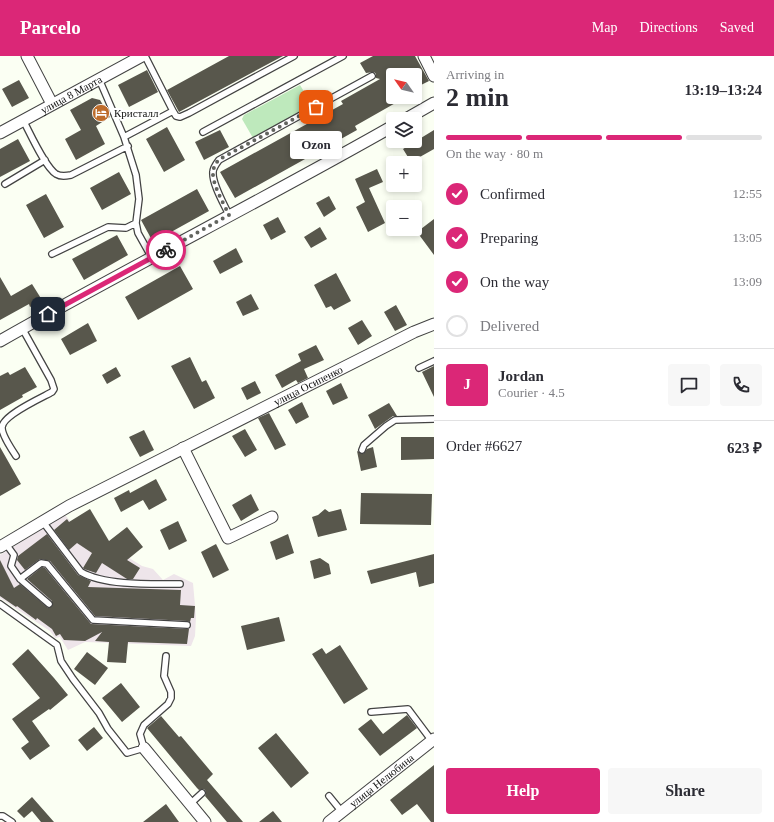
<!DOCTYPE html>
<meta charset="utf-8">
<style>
body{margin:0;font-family:"Times New Roman",serif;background:#f7f7f7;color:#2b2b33;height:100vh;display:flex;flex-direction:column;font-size:15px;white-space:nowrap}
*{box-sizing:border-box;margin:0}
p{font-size:13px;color:#7c7c81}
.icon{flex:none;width:22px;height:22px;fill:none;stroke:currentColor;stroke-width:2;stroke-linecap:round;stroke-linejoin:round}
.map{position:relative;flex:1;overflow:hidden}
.drawer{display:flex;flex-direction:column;background:#fff;width:340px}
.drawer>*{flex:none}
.needle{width:26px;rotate:304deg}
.fabs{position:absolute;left:386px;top:12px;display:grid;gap:8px}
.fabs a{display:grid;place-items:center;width:36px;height:36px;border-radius:4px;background:#fff;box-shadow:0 2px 6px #0003;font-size:20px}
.pin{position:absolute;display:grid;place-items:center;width:34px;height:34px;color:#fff;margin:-17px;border-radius:8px;box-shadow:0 2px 6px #0006}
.courier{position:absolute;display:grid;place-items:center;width:40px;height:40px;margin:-20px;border:3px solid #db2777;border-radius:50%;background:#fff;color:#222;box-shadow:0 1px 5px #0007}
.bubble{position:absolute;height:28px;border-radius:4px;background:#fff;box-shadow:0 2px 6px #0003;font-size:13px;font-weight:600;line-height:28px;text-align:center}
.headline em{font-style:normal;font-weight:600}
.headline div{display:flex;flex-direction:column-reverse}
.headline{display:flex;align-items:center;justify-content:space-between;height:68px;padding:0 12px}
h1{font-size:26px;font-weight:600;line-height:30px}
.bar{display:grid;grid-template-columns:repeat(4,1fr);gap:6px 4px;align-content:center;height:48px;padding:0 12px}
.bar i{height:5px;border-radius:3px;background:#e1e1e2}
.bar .active{background:#db2777}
.bar p{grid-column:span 4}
.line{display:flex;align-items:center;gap:10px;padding:0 12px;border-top:1px solid #e1e1e2}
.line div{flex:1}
.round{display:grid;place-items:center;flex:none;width:42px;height:42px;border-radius:4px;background:#f7f7f7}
ol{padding:0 12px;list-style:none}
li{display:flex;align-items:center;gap:12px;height:44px}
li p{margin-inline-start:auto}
li .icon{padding:4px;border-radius:50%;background:#db2777;color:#fff;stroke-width:4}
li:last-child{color:#7c7c81}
li i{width:22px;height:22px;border:2px solid #e1e1e2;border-radius:50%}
.button{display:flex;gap:8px;margin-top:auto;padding:8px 12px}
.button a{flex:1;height:46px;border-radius:4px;background:#db2777;color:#fff;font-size:16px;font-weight:600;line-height:46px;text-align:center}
.button a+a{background:#f7f7f7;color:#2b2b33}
header{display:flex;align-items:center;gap:24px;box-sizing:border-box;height:56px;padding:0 20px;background:#db2777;color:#fff}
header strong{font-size:19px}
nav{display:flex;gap:22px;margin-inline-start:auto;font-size:14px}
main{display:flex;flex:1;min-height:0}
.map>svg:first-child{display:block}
.industrial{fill:#eee5ea}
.green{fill:#bee9bc}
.building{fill:#58574c}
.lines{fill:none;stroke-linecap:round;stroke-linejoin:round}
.lane-casing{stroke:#434343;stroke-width:8}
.street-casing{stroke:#434343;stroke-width:13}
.lane{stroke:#fff;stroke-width:5.5}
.street{stroke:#fff;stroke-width:11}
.done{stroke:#62645f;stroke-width:4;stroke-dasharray:0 7.2}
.route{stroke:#db2777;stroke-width:5}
.labels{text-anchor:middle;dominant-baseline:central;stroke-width:4;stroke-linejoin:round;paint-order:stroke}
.street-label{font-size:11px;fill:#101010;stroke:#fff}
.poi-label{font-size:11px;fill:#101010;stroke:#fff;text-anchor:start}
</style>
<header>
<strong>Parcelo</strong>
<nav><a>Map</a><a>Directions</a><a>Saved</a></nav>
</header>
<main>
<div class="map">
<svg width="434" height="766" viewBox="0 0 434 766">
<rect width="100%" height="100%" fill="#fbfff3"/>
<!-- industrial -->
<path class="industrial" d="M65 459 82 479 110 490 142 510 153 513 163 524 174 518 193 527 196 561 195 580 191 590 85 586 68 594 60 581 55 582 50 575 0 542V499Z"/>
<!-- green -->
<path class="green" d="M300 29 312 49 253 82 242 63 244 59Z"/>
<!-- building -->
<path class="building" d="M229 0H283L179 56 167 34Z
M373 0H415L429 25 415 32V19H393V41H406L355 70 357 74 235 142 220 116 343 48 341 45 380 23 376 22V18L374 16 366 17 360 7Z
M147 14 158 36 129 51 118 29Z
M19 24 29 42 12 51 2 33Z
M92 42 100 44 110 61 96 70 105 88 76 104 65 83 81 74 70 54Z
M167 71 185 104 164 116 146 83Z
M220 74 229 91 204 104 195 86Z
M434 74V93L411 106 403 93Z
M18 83 30 105 0 121V93Z
M377 113 383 126 369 132 385 167 368 176 356 151 365 146 355 123Z
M119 116 131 138 102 154 90 132Z
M197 133 209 155 153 186 141 164Z
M46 138 64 171 44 182 26 149Z
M329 140 336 153 324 161 316 147Z
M278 161 286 176 271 184 263 169Z
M434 163V199L417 176Z
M320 171 327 183 311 192 304 181Z
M117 179 128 199 84 224 72 203Z
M236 192 243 206 220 218 213 205Z
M180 210 193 233 138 264 125 241Z
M336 217 351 245 334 254 331 250 326 252 314 229Z
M0 221 11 240 32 228 42 244 30 251 29 248 0 264Z
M251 238 259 253 243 260 236 246Z
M396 249 407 269 395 275 384 256Z
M362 264 372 280 358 289 348 272Z
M88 267 97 285 70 299 61 283Z
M316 289 324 304 304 313 308 322 298 327 296 324 282 332 275 319 301 305 298 298Z
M190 301 202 326 206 324 215 342 194 353 171 310Z
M434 310V341L422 316Z
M25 311 37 331 22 339 23 341 0 354V320L8 316 10 319Z
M116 311 121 320 107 328 102 319Z
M255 325 261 337 247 344 241 332Z
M341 327 348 342 333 349 326 335Z
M302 346 309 361 296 368 288 354Z
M389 347 397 360H393L375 373 368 359Z
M269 357 286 389 275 394 258 362Z
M245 373 257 394 245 401 232 380Z
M144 374 154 394 140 401 129 381Z
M401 381H434V403L401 404Z
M0 391 21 428 0 440Z
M373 391 377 411 361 415 357 395 363 398 367 393Z
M156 423 167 444 149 454 143 444 121 456 114 442 129 434 130 437Z
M361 437 432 438 431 469 360 468Z
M251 438 259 454 241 465 232 449Z
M90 453 109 485 127 471 143 491 127 504 140 512 133 523H127L102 507 96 517 84 513 83 512 92 497 77 487 69 494 54 474 67 463 69 466Z
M325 453 329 456 341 453 347 474 318 481 312 461 318 459Z
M178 465 187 485 169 494 160 474Z
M47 478 78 519 91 525 88 531 181 534 180 549 195 550 194 562H191L190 566 187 565 95 560 50 505 40 503 25 514 17 504 18 500Z
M288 478 294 497 276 504 270 486Z
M216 488 229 514 213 522 201 496Z
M434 498V527L419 531 416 516 371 528 367 515Z
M320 502 329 508 331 518 314 523 310 505Z
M0 504 14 532 20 528 48 552 52 550V545L27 523 42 511 45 512 91 568 189 573 187 588 128 586 126 607 107 606 109 586 95 585 102 576 85 585 64 584 60 578 56 580 52 573 37 562 36 564 17 550 16 551 0 540Z
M279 561 285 585 247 594 241 570Z
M340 589 368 633 344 648 312 598 322 592 326 598Z
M28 593 54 622 68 639 50 654 49 653 32 665 50 690 30 704 21 692 29 686 12 663 40 642 12 608Z
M87 596 108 612 95 629 74 613Z
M121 627 140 651 122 666 102 642Z
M407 659 417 672 380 700 358 673 371 663 383 678Z
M161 660 179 681 181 680 213 718 207 724 243 766H227L205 740 206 738 205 734 203 733 199 734 197 732 147 672Z
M94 671 103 682 87 695 78 684Z
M276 677 309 717 291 732 258 692Z
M434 709V766H431L417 748 402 759 390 744Z
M32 741 54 766H41L32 755 24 762 17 755Z
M166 748 179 766H143Z
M273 755 282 766H259Z"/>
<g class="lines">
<defs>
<path id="lane" d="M145 0 173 55
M99 23 124 81 136 119 139 143 136 167 138 177 152 202
M23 64C30 77 45 111 56 118 61 121 66 120 71 119L128 90
M203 76 343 0
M124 81 173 55 176 60 180 61 189 57 294 0
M5 128 45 104
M229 159C224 148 212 128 213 116 213 112 216 108 219 104L372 20
M52 198 108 171 126 172 136 167
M419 312 434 305
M362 394 364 389 386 370 395 364 434 363
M16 400C12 394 2 379 2 372 1 360 41 342 52 336L54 333 51 324 22 272
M43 466 81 516C105 530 153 528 180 528
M6 488 14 499 11 510 20 523 49 548
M20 523 41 507 47 508 93 564 187 569
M0 548 57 589 61 605 73 623 99 657 108 673 127 697 144 692 140 678 144 669 168 648 171 642V636L164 620 166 600
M371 656 408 653 432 685
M329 740 342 756
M190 748 202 737
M0 760H3L12 766"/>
<g id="street">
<path d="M27 0 52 48"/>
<path d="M424 0 434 20"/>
<path d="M406 63 434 47"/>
<path id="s1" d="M0 77 142 0"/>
<path d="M0 285C130 211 263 144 393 70"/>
<path d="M183 392 228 482 272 461"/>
<path id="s2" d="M0 491 69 450 414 276 434 268"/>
<path d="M144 692 205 766"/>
<path id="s3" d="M329 766 434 683"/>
</g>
</defs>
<!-- lane casing -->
<use href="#lane" class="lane-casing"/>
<!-- street casing -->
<use href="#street" class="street-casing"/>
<!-- lane -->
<use href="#lane" class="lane"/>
<!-- street -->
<use href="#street" class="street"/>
</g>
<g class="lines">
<!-- done -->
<path class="done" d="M166 194 229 159C224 148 212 128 213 116 213 112 216 108 218 104L316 51"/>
<!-- route -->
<path class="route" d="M48 258 166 194"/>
</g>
<!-- icons -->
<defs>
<symbol id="hotel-disc" viewBox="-11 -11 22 22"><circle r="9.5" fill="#be6c2a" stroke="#fff"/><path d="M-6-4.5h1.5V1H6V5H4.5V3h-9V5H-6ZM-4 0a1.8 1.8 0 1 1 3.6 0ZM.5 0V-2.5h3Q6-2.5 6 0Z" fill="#fff"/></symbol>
</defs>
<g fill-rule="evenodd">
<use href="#hotel-disc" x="91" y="47" width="20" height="20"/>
</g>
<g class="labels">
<!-- street labels -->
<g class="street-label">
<text stroke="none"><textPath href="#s1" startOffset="81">улица 8 Марта</textPath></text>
<text stroke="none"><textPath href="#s2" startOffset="348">улица Осипенко</textPath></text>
<text stroke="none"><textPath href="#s3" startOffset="67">улица Нелюбина</textPath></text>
</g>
<!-- poi labels -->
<g class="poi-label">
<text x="114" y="57">Кристалл</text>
</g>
</g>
</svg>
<div class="fabs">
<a><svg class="needle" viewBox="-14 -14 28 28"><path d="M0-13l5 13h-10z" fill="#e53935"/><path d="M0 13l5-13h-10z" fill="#7c7c81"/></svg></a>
<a><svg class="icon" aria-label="layers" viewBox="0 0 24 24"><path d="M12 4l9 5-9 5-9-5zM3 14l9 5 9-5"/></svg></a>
<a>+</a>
<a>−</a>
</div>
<div class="pin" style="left:316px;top:51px;background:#ea580c"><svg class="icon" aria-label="bag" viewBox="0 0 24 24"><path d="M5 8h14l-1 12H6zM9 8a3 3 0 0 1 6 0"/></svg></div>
<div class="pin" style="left:48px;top:258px;background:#1f2937"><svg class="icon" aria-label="home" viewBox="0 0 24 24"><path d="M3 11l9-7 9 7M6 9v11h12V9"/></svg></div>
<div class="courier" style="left:166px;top:194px"><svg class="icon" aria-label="bike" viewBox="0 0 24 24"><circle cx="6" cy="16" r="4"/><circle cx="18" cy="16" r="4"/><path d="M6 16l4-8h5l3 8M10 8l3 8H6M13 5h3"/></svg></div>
<div class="bubble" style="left:290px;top:75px;width:52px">Ozon</div>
</div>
<section class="drawer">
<div class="headline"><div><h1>2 min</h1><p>Arriving in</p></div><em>13:19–13:24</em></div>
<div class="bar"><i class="active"></i><i class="active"></i><i class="active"></i><i></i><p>On the way · 80 m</p></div>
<ol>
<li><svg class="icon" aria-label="check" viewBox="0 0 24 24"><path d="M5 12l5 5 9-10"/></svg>Confirmed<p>12:55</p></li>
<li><svg class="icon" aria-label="check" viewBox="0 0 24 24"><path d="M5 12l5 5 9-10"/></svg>Preparing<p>13:05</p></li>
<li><svg class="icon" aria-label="check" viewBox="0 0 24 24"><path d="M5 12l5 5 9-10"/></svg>On the way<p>13:09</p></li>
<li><i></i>Delivered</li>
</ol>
<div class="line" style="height:72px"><b class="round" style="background:#db2777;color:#fff">J</b><div><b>Jordan</b><p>Courier · 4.5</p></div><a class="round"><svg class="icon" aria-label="chat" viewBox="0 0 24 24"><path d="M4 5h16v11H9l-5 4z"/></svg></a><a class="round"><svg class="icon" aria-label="phone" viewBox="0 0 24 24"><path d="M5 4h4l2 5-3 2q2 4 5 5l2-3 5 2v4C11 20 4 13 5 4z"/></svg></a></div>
<div class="line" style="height:52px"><div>Order #6627</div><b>623 ₽</b></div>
<div class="button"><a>Help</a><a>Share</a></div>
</section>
</main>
